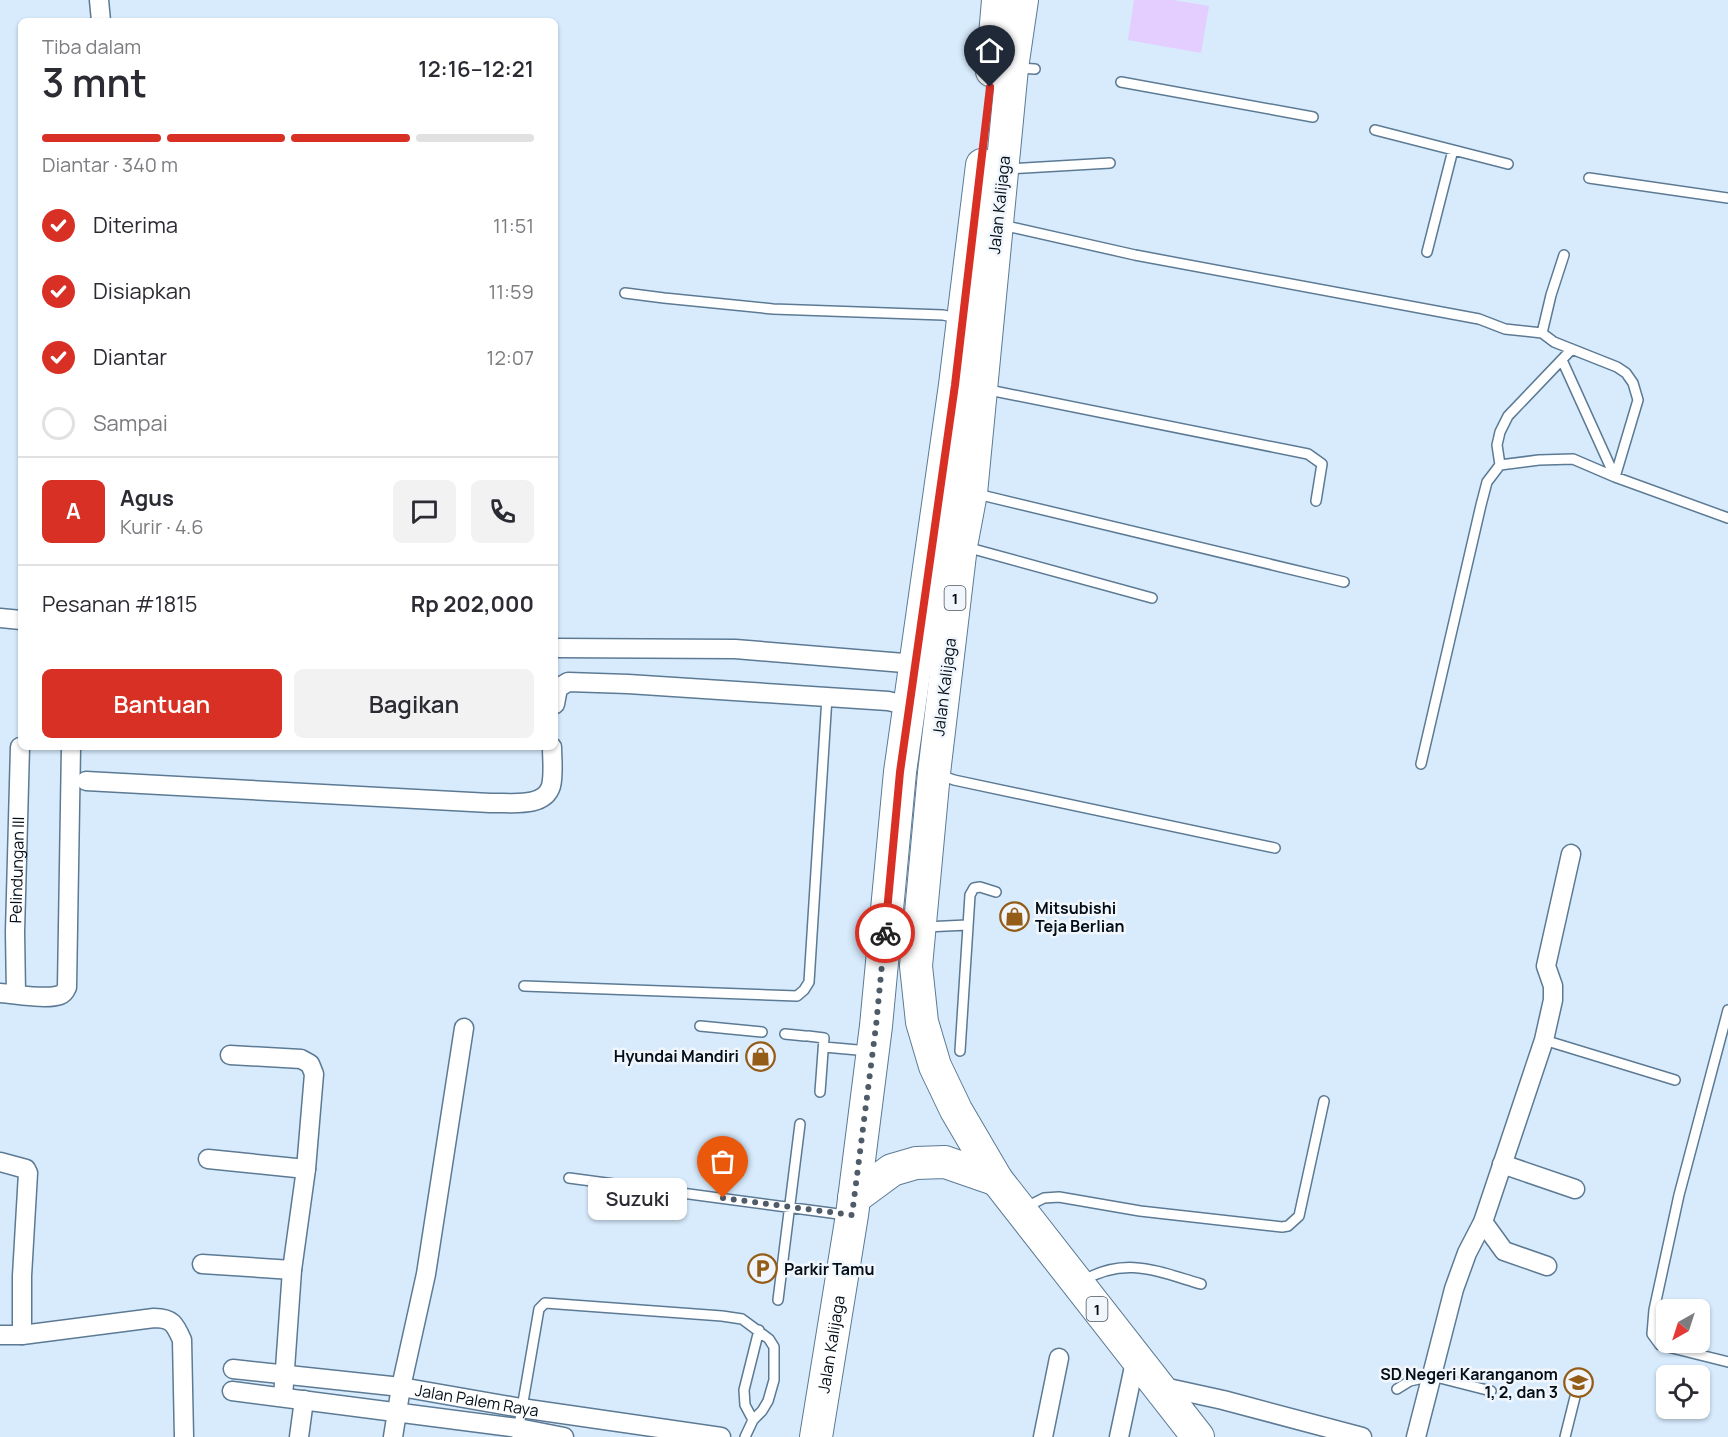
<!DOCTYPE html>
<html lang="id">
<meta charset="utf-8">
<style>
body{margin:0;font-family:Manrope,sans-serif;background:#f2f2f3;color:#2b2b33;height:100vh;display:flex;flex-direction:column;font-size:22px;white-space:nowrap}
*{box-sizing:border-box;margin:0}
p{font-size:20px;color:#7c7c81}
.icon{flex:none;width:33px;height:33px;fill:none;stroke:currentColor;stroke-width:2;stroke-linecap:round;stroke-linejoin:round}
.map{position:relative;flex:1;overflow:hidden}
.drawer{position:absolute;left:18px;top:18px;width:540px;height:732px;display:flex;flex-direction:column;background:#fff;border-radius:9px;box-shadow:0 2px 4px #0004}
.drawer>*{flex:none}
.needle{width:39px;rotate:219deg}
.fabs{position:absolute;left:1656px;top:1299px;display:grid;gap:12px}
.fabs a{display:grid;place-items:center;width:54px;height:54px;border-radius:9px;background:#fff;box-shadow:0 2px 4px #0004;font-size:30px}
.pin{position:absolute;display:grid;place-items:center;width:51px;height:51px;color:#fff;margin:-62px -26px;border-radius:50% 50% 50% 0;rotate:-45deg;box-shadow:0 0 6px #0007}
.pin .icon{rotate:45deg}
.courier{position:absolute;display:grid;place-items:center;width:60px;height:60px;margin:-30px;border:4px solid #d93025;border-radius:50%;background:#fff;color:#222;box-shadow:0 2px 8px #0007}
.bubble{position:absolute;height:42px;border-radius:9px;background:#fff;box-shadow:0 2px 4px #0004;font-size:20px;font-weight:600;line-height:42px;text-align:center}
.headline em{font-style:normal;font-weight:600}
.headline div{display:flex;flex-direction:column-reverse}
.headline{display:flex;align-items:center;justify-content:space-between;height:102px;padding:0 24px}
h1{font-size:39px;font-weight:600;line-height:45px}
.bar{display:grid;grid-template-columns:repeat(4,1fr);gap:9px 6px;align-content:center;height:72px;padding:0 24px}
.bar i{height:8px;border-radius:4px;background:#e1e1e2}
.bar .active{background:#d93025}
.bar p{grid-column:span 4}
.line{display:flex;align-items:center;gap:15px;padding:0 24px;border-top:2px solid #e1e1e2}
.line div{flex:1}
.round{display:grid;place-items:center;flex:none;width:63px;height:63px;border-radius:9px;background:#f2f2f3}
ol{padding:0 24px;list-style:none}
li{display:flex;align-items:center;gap:18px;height:66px}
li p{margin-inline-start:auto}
li .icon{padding:6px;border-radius:50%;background:#d93025;color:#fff;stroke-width:4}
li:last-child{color:#7c7c81}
li i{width:33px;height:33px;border:3px solid #e1e1e2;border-radius:50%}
.cta{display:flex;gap:12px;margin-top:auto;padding:12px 24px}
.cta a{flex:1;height:69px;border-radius:9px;background:#d93025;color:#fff;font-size:24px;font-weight:600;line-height:69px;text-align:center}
.cta a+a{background:#f2f2f3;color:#2b2b33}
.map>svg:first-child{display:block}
.green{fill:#e4cdff}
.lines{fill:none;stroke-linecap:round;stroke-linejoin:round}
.lane-casing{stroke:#5c7a94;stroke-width:12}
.street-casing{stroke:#5c7a94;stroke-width:21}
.highway-casing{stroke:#5c7a94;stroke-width:34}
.lane{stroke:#fff;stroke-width:9}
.street{stroke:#fff;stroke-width:18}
.highway{stroke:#fff;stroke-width:32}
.done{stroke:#4e5b68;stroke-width:6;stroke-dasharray:0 10.8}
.route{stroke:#d93025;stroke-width:8}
.labels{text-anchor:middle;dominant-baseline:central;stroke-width:5;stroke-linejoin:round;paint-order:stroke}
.shield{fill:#f0f6fc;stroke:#4b545c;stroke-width:1.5}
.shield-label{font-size:15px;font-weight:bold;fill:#040e18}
.street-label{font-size:16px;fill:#040e18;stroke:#f0f6fc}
.poi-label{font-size:16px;font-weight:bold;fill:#040e18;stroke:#f0f6fc;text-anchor:start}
</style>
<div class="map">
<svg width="1728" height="1437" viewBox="0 0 1728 1437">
<rect width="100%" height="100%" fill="#d7ebfd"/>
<!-- green -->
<path class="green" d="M1134 0H1173L1209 6 1201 53 1128 40Z"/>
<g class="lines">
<defs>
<path id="lane" d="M1018 68 1035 69
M1121 82 1313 117
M1375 130 1508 164
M1008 169 1110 163
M1589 178 1728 198
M1002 225 1135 255 1479 319 1505 329 1542 333 1551 295 1564 255
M1427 252 1453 150
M625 293 664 298 773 309 943 315 957 318
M1542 333 1554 342 1617 367 1626 373 1633 383 1638 400 1615 477
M1562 360 1615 477
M984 389 1308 454 1322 464 1316 501
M1500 465 1539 460 1573 459 1615 477 1728 518
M977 494 1344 582
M966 547 1152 598
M1421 764 1481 505 1487 482 1500 465 1497 445 1500 432 1508 416 1572 349
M938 774 954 780 1275 848
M925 927 967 925
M524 986 797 996 804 990 809 982 827 697
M1728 1010 1679 1195 1654 1310 1652 1334 1660 1345 1728 1362
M700 1026 762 1032
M785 1034 805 1036
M808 1036 824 1038 820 1092
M1544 1040 1675 1080
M824 1047 869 1051
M960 1051 970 895 974 888 980 887 996 892
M569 1178 846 1215
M1026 1207 1044 1198 1059 1197 1140 1211 1282 1227 1288 1226 1299 1216 1324 1101
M1082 1281C1126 1256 1156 1271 1201 1284
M778 1300 800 1124
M1397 1389 1410 1381 1432 1376 1491 1391
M753 1420 745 1405 744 1390 759 1330
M517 1437 539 1309 545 1303 722 1316 742 1319 769 1339 774 1347V1380L768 1401 762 1411 753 1420 745 1437
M1565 1437 1577 1389"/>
<g id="street">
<path d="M99 0 101 21"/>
<path d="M0 618 21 620"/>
<path d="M555 648 735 649 916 664"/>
<path d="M555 704 558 688 568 682 628 684 888 701 910 706"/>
<path d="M86 781 490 803C509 802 544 809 551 786 554 774 552 759 552 747"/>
<path d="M0 993C16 994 46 1000 60 995 65 993 65 991 67 987L71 747"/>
<path id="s1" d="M16 994 15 932 20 747"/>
<path d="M230 1055 301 1059 310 1064 314 1074 306 1169 292 1270 283 1397"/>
<path d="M208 1159 306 1169"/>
<path d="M0 1162 26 1169 28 1173 22 1276V1335"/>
<path d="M1502 1164 1575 1189"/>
<path d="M1483 1222 1504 1251 1547 1266"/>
<path d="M202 1264 292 1270"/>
<path d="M0 1335H22L154 1318C172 1318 175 1324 182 1340L184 1437"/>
<path id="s2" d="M233 1369 401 1387 521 1408 721 1437"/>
<path d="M1159 1386 1223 1400 1362 1437"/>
<path d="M232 1391 518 1428 564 1437"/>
<path d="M299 1437 304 1400"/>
<path d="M393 1437 401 1387 426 1274 464 1028"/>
<path d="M1043 1437 1059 1358"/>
<path d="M1119 1437 1136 1357"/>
<path d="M1416 1437 1454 1289 1467 1253 1483 1222 1544 1040 1553 1000V986L1546 966 1571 854"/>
</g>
<g id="highway">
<path d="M1022 0 1012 68 971 493 961 546 934 773 916 966 922 1022 935 1066 956 1110 997 1180 1198 1437"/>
<path d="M992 71 998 0"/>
<path d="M854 1198 892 1170 916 1163 945 1162 997 1180"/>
<path id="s3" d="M816 1437 852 1215 876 1026 900 772 955 385 982 165"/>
</g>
</defs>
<!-- lane casing -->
<use href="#lane" class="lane-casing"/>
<!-- street casing -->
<use href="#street" class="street-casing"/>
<!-- highway casing -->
<use href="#highway" class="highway-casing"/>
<!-- lane -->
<use href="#lane" class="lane"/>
<!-- street -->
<use href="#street" class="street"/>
<!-- highway -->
<use href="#highway" class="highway"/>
</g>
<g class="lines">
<!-- done -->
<path class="done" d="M723 1198 852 1215 876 1026 885 933"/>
<!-- route -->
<path class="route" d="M885 933 900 772 955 385 990 87"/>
</g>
<!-- icons -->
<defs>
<symbol id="shop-ring" viewBox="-11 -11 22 22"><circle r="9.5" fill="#f0f6fc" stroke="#955c17" stroke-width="1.5"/><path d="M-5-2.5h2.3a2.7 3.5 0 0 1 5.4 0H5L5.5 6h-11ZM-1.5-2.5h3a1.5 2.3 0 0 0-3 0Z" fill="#955c17"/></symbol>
<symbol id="parking-ring" viewBox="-11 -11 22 22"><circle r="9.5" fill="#f0f6fc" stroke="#955c17" stroke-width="1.5"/><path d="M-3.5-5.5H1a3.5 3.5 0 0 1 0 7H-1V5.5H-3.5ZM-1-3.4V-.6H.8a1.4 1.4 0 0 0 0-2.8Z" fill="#955c17"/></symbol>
<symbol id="school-ring" viewBox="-11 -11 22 22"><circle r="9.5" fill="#f0f6fc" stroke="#955c17" stroke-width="1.5"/><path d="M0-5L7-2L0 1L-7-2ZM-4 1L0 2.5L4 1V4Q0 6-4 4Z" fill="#955c17"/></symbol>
</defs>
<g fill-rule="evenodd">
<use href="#shop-ring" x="998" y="900" width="33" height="33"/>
<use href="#shop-ring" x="744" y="1040" width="33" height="33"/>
<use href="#parking-ring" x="746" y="1252" width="33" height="33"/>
<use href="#school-ring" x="1562" y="1366" width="33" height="33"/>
</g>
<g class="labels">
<!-- shield labels -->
<g class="shield">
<rect x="944.5" y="586" width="21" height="24" rx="4.5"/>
<rect x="1086.5" y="1297" width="21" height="24" rx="4.5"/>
</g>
<g class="shield-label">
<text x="955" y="598">1</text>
<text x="1097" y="1309">1</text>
</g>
<!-- street labels -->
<g class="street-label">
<text transform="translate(999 205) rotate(-84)">Jalan Kalijaga</text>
<text transform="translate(944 687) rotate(-83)">Jalan Kalijaga</text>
<text stroke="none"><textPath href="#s1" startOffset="124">Pelindungan III</textPath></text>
<text stroke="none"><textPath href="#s3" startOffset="94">Jalan Kalijaga</textPath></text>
<text stroke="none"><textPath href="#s2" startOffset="246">Jalan Palem Raya</textPath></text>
</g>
<!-- poi labels -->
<g class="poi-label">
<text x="1035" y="908">Mitsubishi<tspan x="1035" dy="18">Teja Berlian</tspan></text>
<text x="739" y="1056" text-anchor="end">Hyundai Mandiri</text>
<text x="784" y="1269">Parkir Tamu</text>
<text x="1558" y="1374" text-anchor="end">SD Negeri Karanganom<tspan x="1558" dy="18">1, 2, dan 3</tspan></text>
</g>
</g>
</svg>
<div class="fabs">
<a><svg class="needle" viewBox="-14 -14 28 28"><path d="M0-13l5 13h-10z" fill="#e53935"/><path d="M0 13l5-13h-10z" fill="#7c7c81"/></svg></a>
<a><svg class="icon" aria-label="locate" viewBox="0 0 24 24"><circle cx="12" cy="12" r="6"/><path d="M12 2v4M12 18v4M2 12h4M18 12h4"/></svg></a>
</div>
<div class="pin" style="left:723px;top:1198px;background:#ea580c"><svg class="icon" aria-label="bag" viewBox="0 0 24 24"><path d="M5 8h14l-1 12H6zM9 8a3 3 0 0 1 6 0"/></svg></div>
<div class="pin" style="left:990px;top:87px;background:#1f2937"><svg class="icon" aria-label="home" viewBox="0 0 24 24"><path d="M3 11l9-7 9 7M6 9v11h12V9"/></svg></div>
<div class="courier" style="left:885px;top:933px"><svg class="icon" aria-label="bike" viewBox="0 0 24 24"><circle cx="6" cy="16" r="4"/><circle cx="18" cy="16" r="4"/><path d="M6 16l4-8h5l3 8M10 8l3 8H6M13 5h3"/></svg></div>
<div class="bubble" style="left:588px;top:1178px;width:99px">Suzuki</div>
<section class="drawer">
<div class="headline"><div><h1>3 mnt</h1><p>Tiba dalam</p></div><em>12:16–12:21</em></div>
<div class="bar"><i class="active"></i><i class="active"></i><i class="active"></i><i></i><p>Diantar · 340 m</p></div>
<ol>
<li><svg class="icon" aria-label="check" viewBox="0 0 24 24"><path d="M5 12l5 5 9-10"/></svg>Diterima<p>11:51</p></li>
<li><svg class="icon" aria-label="check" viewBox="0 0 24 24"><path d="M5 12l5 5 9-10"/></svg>Disiapkan<p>11:59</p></li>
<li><svg class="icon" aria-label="check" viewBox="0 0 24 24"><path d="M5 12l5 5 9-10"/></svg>Diantar<p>12:07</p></li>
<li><i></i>Sampai</li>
</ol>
<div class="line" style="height:108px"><b class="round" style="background:#d93025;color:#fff">A</b><div><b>Agus</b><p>Kurir · 4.6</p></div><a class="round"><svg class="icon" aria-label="chat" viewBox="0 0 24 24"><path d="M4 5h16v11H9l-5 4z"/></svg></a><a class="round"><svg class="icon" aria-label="phone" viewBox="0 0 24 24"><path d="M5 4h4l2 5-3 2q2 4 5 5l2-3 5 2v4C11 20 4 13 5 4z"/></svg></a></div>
<div class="line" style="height:78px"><div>Pesanan #1815</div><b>Rp 202,000</b></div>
<div class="cta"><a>Bantuan</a><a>Bagikan</a></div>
</section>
</div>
